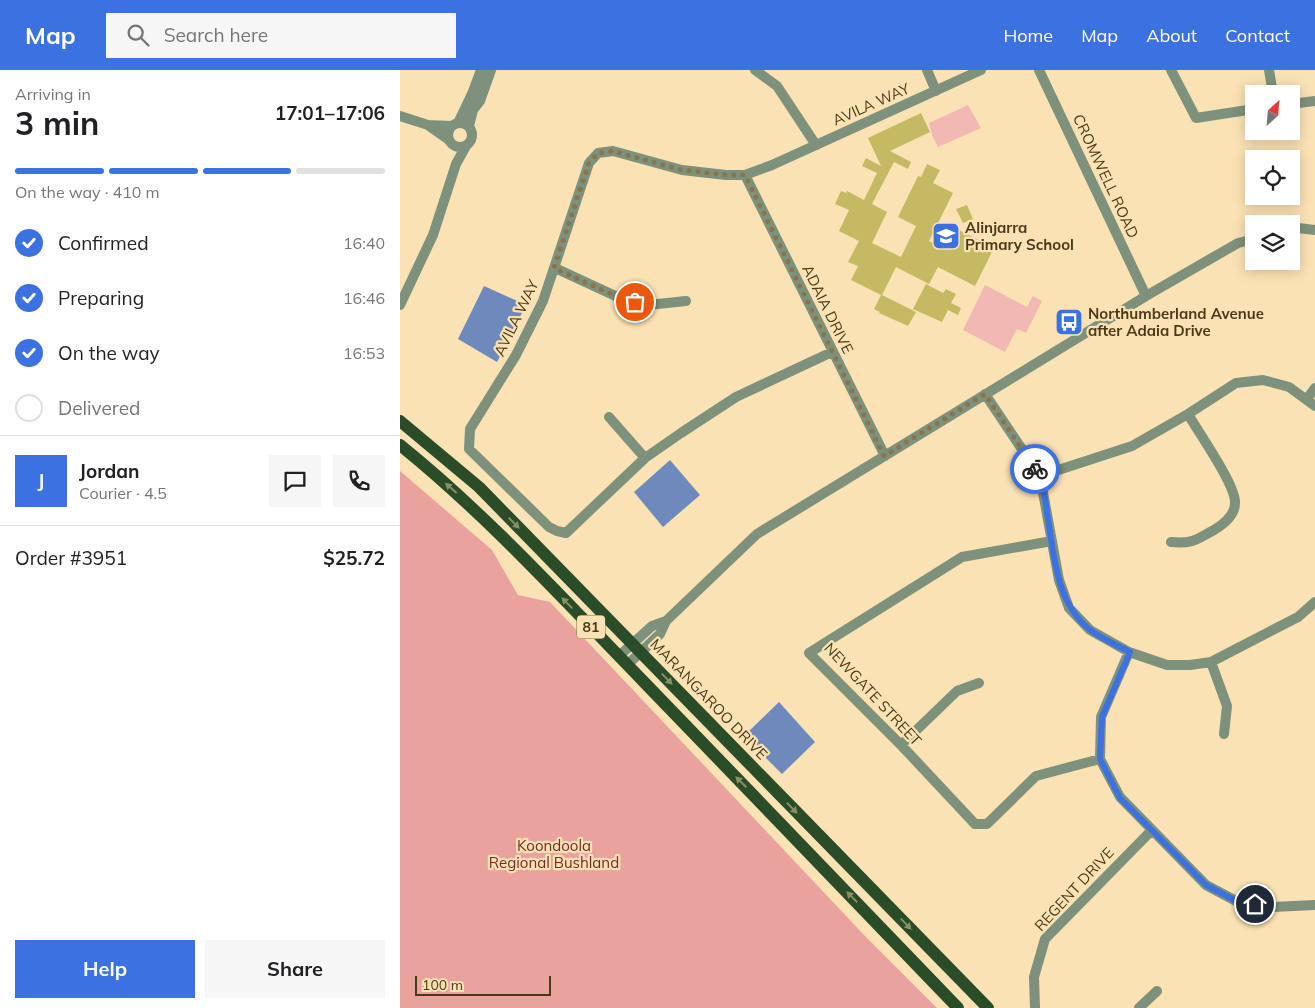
<!DOCTYPE html>
<meta charset="utf-8">
<style>
body{margin:0;font-family:Mulish,sans-serif;background:#f6f6f6;color:#202124;height:100vh;display:flex;flex-direction:column;font-size:19px;white-space:nowrap}
*{box-sizing:border-box;margin:0}
p{font-size:16px;color:#757577}
.icon{flex:none;width:28px;height:28px;fill:none;stroke:currentColor;stroke-width:2;stroke-linecap:round;stroke-linejoin:round}
.map{position:relative;flex:1;overflow:hidden}
.panel{display:flex;flex-direction:column;background:#fff;width:400px}
.panel>*{flex:none}
.needle{width:32px;rotate:26deg}
.buttons{position:absolute;left:845px;top:15px;display:grid;gap:10px}
.buttons a{display:grid;place-items:center;width:55px;height:55px;border-radius:0px;background:#fff;box-shadow:0 2px 12px #0003;font-size:25px}
.scale{position:absolute;left:15px;bottom:12px;width:136px;box-sizing:border-box;padding-left:5px;border:2px solid #4a3a18;border-top:0;font-size:14px;line-height:18px;white-space:nowrap;color:#4a3a18;-webkit-text-stroke:4px #fbe2b4;paint-order:stroke}
.pin{position:absolute;display:grid;place-items:center;width:42px;height:42px;color:#fff;margin:-21px;border:2px solid #fff;border-radius:50%;box-shadow:0 1px 5px #0007}
.courier{position:absolute;display:grid;place-items:center;width:50px;height:50px;margin:-25px;border:4px solid #3b71e0;border-radius:50%;background:#fff;color:#222;box-shadow:0 1px 6px #0007}
.headline em{font-style:normal;font-weight:700}
.headline div{display:flex;flex-direction:column-reverse}
.headline{display:flex;align-items:center;justify-content:space-between;height:85px;padding:0 15px}
h1{font-size:32px;font-weight:700;line-height:38px}
.bar{display:grid;grid-template-columns:repeat(4,1fr);gap:8px 5px;align-content:center;height:60px;padding:0 15px}
.bar i{height:6px;border-radius:4px;background:#e0e0e0}
.bar .current{background:#3b71e0}
.bar p{grid-column:span 4}
.line{display:flex;align-items:center;gap:12px;padding:0 15px;border-top:1px solid #e0e0e0}
.line div{flex:1}
.round{display:grid;place-items:center;flex:none;width:52px;height:52px;border-radius:0px;background:#f6f6f6}
ol{padding:0 15px;list-style:none}
li{display:flex;align-items:center;gap:15px;height:55px}
li p{margin-inline-start:auto}
li .icon{padding:5px;border-radius:50%;background:#3b71e0;color:#fff;stroke-width:4}
li:last-child{color:#757577}
li i{width:28px;height:28px;border:2px solid #e0e0e0;border-radius:50%}
.cta{display:flex;gap:10px;margin-top:auto;padding:10px 15px}
.cta a{flex:1;height:58px;border-radius:0px;background:#3b71e0;color:#fff;font-size:20px;font-weight:700;line-height:58px;text-align:center}
.cta a+a{background:#f6f6f6;color:#202124}
header{display:flex;align-items:center;gap:30px;box-sizing:border-box;height:70px;padding:0 25px;background:#3b71e0;color:#fff}
header strong{font-size:24px}
nav{display:flex;gap:28px;margin-inline-start:auto;font-size:18px}
.search{width:350px;height:45px;background:#f6f6f6;display:flex;align-items:center;gap:12px;box-sizing:border-box;padding:0 18px;border-radius:0px;color:#757577;font-size:19px}
main{display:flex;flex:1;min-height:0}
.map>svg:first-child{display:block}
.green{fill:#f2b8b4}
.forest{fill:#e9a29e}
.water{fill:#6e8abd}
.building{fill:#c4ba63}
.lines{fill:none;stroke-linecap:round;stroke-linejoin:round}
.minor{stroke:#7e917c;stroke-width:10}
.tertiary{stroke:#7e917c;stroke-width:10}
.primary{stroke:#2a4c28;stroke-width:12}
.oneway{fill:#889067}
.done{stroke:#88754f;stroke-width:5;stroke-dasharray:0 9}
.route{stroke:#3b71e0;stroke-width:6}
.labels{text-anchor:middle;dominant-baseline:central;stroke-width:4.5;stroke-linejoin:round;paint-order:stroke}
.shield{fill:#fbe2b4;stroke:#7f6c47;stroke-width:1}
.shield-label{font-size:14px;font-weight:bold;fill:#4a3a18}
.street-label{font-size:15px;fill:#4a3a18;stroke:#fbe2b4}
.poi-label{font-size:15px;font-weight:bold;fill:#4a3a18;stroke:#fbe2b4;text-anchor:start}
.park-label{font-size:15px;fill:#792728;stroke:#fbe2b4}
</style>
<header>
<strong>Map</strong>
<div class="search"><svg class="icon" aria-label="search" viewBox="0 0 24 24"><circle cx="10" cy="10" r="6"/><path d="M15 15l6 6"/></svg>Search here</div>
<nav><a>Home</a><a>Map</a><a>About</a><a>Contact</a></nav>
</header>
<main>
<section class="panel">
<div class="headline"><div><h1>3 min</h1><p>Arriving in</p></div><em>17:01–17:06</em></div>
<div class="bar"><i class="current"></i><i class="current"></i><i class="current"></i><i></i><p>On the way · 410 m</p></div>
<ol>
<li><svg class="icon" aria-label="check" viewBox="0 0 24 24"><path d="M5 12l5 5 9-10"/></svg>Confirmed<p>16:40</p></li>
<li><svg class="icon" aria-label="check" viewBox="0 0 24 24"><path d="M5 12l5 5 9-10"/></svg>Preparing<p>16:46</p></li>
<li><svg class="icon" aria-label="check" viewBox="0 0 24 24"><path d="M5 12l5 5 9-10"/></svg>On the way<p>16:53</p></li>
<li><i></i>Delivered</li>
</ol>
<div class="line" style="height:90px"><b class="round" style="background:#3b71e0;color:#fff">J</b><div><b>Jordan</b><p>Courier · 4.5</p></div><a class="round"><svg class="icon" aria-label="chat" viewBox="0 0 24 24"><path d="M4 5h16v11H9l-5 4z"/></svg></a><a class="round"><svg class="icon" aria-label="phone" viewBox="0 0 24 24"><path d="M5 4h4l2 5-3 2q2 4 5 5l2-3 5 2v4C11 20 4 13 5 4z"/></svg></a></div>
<div class="line" style="height:65px"><div>Order #3951</div><b>$25.72</b></div>
<div class="cta"><a>Help</a><a>Share</a></div>
</section>
<div class="map">
<svg width="915" height="938" viewBox="0 0 915 938">
<rect width="100%" height="100%" fill="#fbe2b4"/>
<!-- green -->
<path class="green" d="M568 35 581 58 538 77 532 65 529 53Z
M585 215 627 237 633 226 642 231 626 263 617 259 605 282 563 260Z"/>
<!-- forest -->
<path class="forest" d="M0 401 92 480 118 525 150 532 465 866 537 938H0Z"/>
<!-- water -->
<path class="water" d="M84 216 126 235 97 292 58 269Z
M270 390 300 425 263 457 234 422Z
M379 632 415 672 382 704 344 666Z"/>
<!-- building -->
<path class="building" d="M521 43 530 62 490 81 511 92 508 99 494 92 472 134 487 142 472 173 501 187 516 156 498 147 518 106 521 107 527 94 540 100 533 113 553 123 529 171 544 179 550 166 559 160 594 178 575 216 538 197 529 214 496 197 482 225 516 242 508 256 479 243 480 242 474 239 481 225 451 210 458 196 448 192 459 171 439 161 449 140 435 134 441 121 446 123 447 121 464 130 477 103 462 96 466 88 481 96 468 68Z
M567 135 573 149 563 153 556 139Z
M526 214 543 223 546 219 556 224 551 233 561 238 558 245 548 240 542 252 513 239Z"/>
<g class="lines">
<!-- minor -->
<path class="minor" d="M355 0 377 16 416 75
M527 0 536 21
M639 0 746 226
M771 0 796 48 854 39
M869 0 873 24
M891 34 915 31
M0 46 28 55 51 56
M29 56 49 70
M345 105 485 386
M891 160 898 158 915 160
M155 198 222 229 248 235 286 231
M432 282 336 327 281 363 245 388 166 463 157 461 149 457 69 379 70 359 116 285 143 231 189 93 198 83 213 81 282 100 326 105H345L372 95 581 0
M585 324 640 406 659 510 669 538 690 560 729 582 767 595H790L811 592 898 547 915 532
M907 329 915 318
M209 347 245 388
M640 406 732 376 788 344 836 313 863 310 889 317 915 336
M652 471 562 487 409 583 501 675 575 754H587L636 706 700 689
M771 472C793 474 795 470 814 460 824 454 835 445 835 433 836 415 798 362 788 344
M729 582 701 647 700 689 720 727 806 815 836 831 873 837 915 835
M219 586 252 556 266 551
M811 592 827 636 824 664
M227 595 260 564 266 551 357 464 746 226 838 173 854 169
M501 675 557 621 579 613
M635 938 634 907 645 869 752 760
M739 938 757 921"/>
<!-- tertiary -->
<path class="tertiary" d="M48 65a12 12 0 1 1 24 0a12 12 0 1 1-24 0Z
M58 53 72 24 81 0
M69 56 73 40 80 31 91 0
M0 235 33 165 56 94 66 76"/>
<!-- primary -->
<path class="primary" d="M0 351 79 417 588 938
M0 375C88 446 164 530 243 611 348 720 454 829 558 938"/>
</g>
<!-- one-way arrows -->
<defs><path id="oneway-solid" d="M-6-.8H1V-3.2L6.5 0L1 3.2V.8H-6Z" transform="scale(1.25)"/></defs>
<g class="oneway">
<use href="#oneway-solid" transform="translate(51 418) rotate(-139)"/>
<use href="#oneway-solid" transform="translate(114 453) rotate(45)"/>
<use href="#oneway-solid" transform="translate(167 533) rotate(-134)"/>
<use href="#oneway-solid" transform="translate(267 609) rotate(46)"/>
<use href="#oneway-solid" transform="translate(341 712) rotate(-135)"/>
<use href="#oneway-solid" transform="translate(392 738) rotate(46)"/>
<use href="#oneway-solid" transform="translate(452 827) rotate(-134)"/>
<use href="#oneway-solid" transform="translate(506 854) rotate(46)"/>
</g>
<g class="lines">
<!-- done -->
<path class="done" d="M235 232 222 229 154 198 189 93 198 83 213 81 282 100 326 105H345L484 386 585 324 635 399"/>
<!-- route -->
<path class="route" d="M635 399C644 411 645 428 647 443 654 483 655 531 689 559 700 568 717 575 730 582L702 647 700 689 720 728 806 815 836 831 855 834"/>
</g>
<!-- icons -->
<defs>
<symbol id="school-square" viewBox="-11 -11 22 22"><rect x="-9" y="-9" width="18" height="18" rx="4" fill="#3b71e0" stroke="#fbe2b4"/><path d="M0-5L7-2L0 1L-7-2ZM-4 1L0 2.5L4 1V4Q0 6-4 4Z" fill="#fff"/></symbol>
<symbol id="bus-square" viewBox="-11 -11 22 22"><rect x="-9" y="-9" width="18" height="18" rx="4" fill="#3b71e0" stroke="#fbe2b4"/><path d="M-5-6H5V4H4V6H2V4H-2V6H-4V4H-5ZM-3.5-4V0h7V-4ZM-3.5 1.2v1.5H-2V1.2ZM2 1.2v1.5H3.5V1.2Z" fill="#fff"/></symbol>
</defs>
<g fill-rule="evenodd">
<use href="#school-square" x="530" y="150" width="32" height="32"/>
<use href="#bus-square" x="653" y="236" width="32" height="32"/>
</g>
<g class="labels">
<!-- shield labels -->
<rect class="shield" x="177" y="545.5" width="28" height="23" rx="4"/>
<g class="shield-label">
<text x="191" y="557">81</text>
</g>
<!-- street labels -->
<g class="street-label">
<text transform="translate(471 34) rotate(-24)">AVILA WAY</text>
<text transform="translate(706 106) rotate(65)">CROMWELL ROAD</text>
<text transform="translate(428 239) rotate(64)">ADAIA DRIVE</text>
<text transform="translate(116 248) rotate(-64)">AVILA WAY</text>
<text transform="translate(473 624) rotate(47)">NEWGATE STREET</text>
<text transform="translate(309 629) rotate(46)">MARANGAROO DRIVE</text>
<text transform="translate(674 819) rotate(-47)">REGENT DRIVE</text>
</g>
<!-- poi labels -->
<g class="poi-label">
<text x="565" y="157">Alinjarra<tspan x="565" dy="17">Primary School</tspan></text>
<text x="688" y="243">Northumberland Avenue<tspan x="688" dy="17">after Adaia Drive</tspan></text>
</g>
<!-- park labels -->
<g class="park-label">
<text x="154" y="775">Koondoola<tspan x="154" dy="17">Regional Bushland</tspan></text>
</g>
</g>
</svg>
<div class="buttons">
<a><svg class="needle" viewBox="-14 -14 28 28"><path d="M0-13l5 13h-10z" fill="#e53935"/><path d="M0 13l5-13h-10z" fill="#757577"/></svg></a>
<a><svg class="icon" aria-label="locate" viewBox="0 0 24 24"><circle cx="12" cy="12" r="6"/><path d="M12 2v4M12 18v4M2 12h4M18 12h4"/></svg></a>
<a><svg class="icon" aria-label="layers" viewBox="0 0 24 24"><path d="M12 4l9 5-9 5-9-5zM3 14l9 5 9-5"/></svg></a>
</div>
<div class="scale">100 m</div>
<div class="pin" style="left:235px;top:232px;background:#ea580c"><svg class="icon" aria-label="bag" viewBox="0 0 24 24"><path d="M5 8h14l-1 12H6zM9 8a3 3 0 0 1 6 0"/></svg></div>
<div class="pin" style="left:855px;top:834px;background:#1f2937"><svg class="icon" aria-label="home" viewBox="0 0 24 24"><path d="M3 11l9-7 9 7M6 9v11h12V9"/></svg></div>
<div class="courier" style="left:635px;top:399px"><svg class="icon" aria-label="bike" viewBox="0 0 24 24"><circle cx="6" cy="16" r="4"/><circle cx="18" cy="16" r="4"/><path d="M6 16l4-8h5l3 8M10 8l3 8H6M13 5h3"/></svg></div>
</div>
</main>
